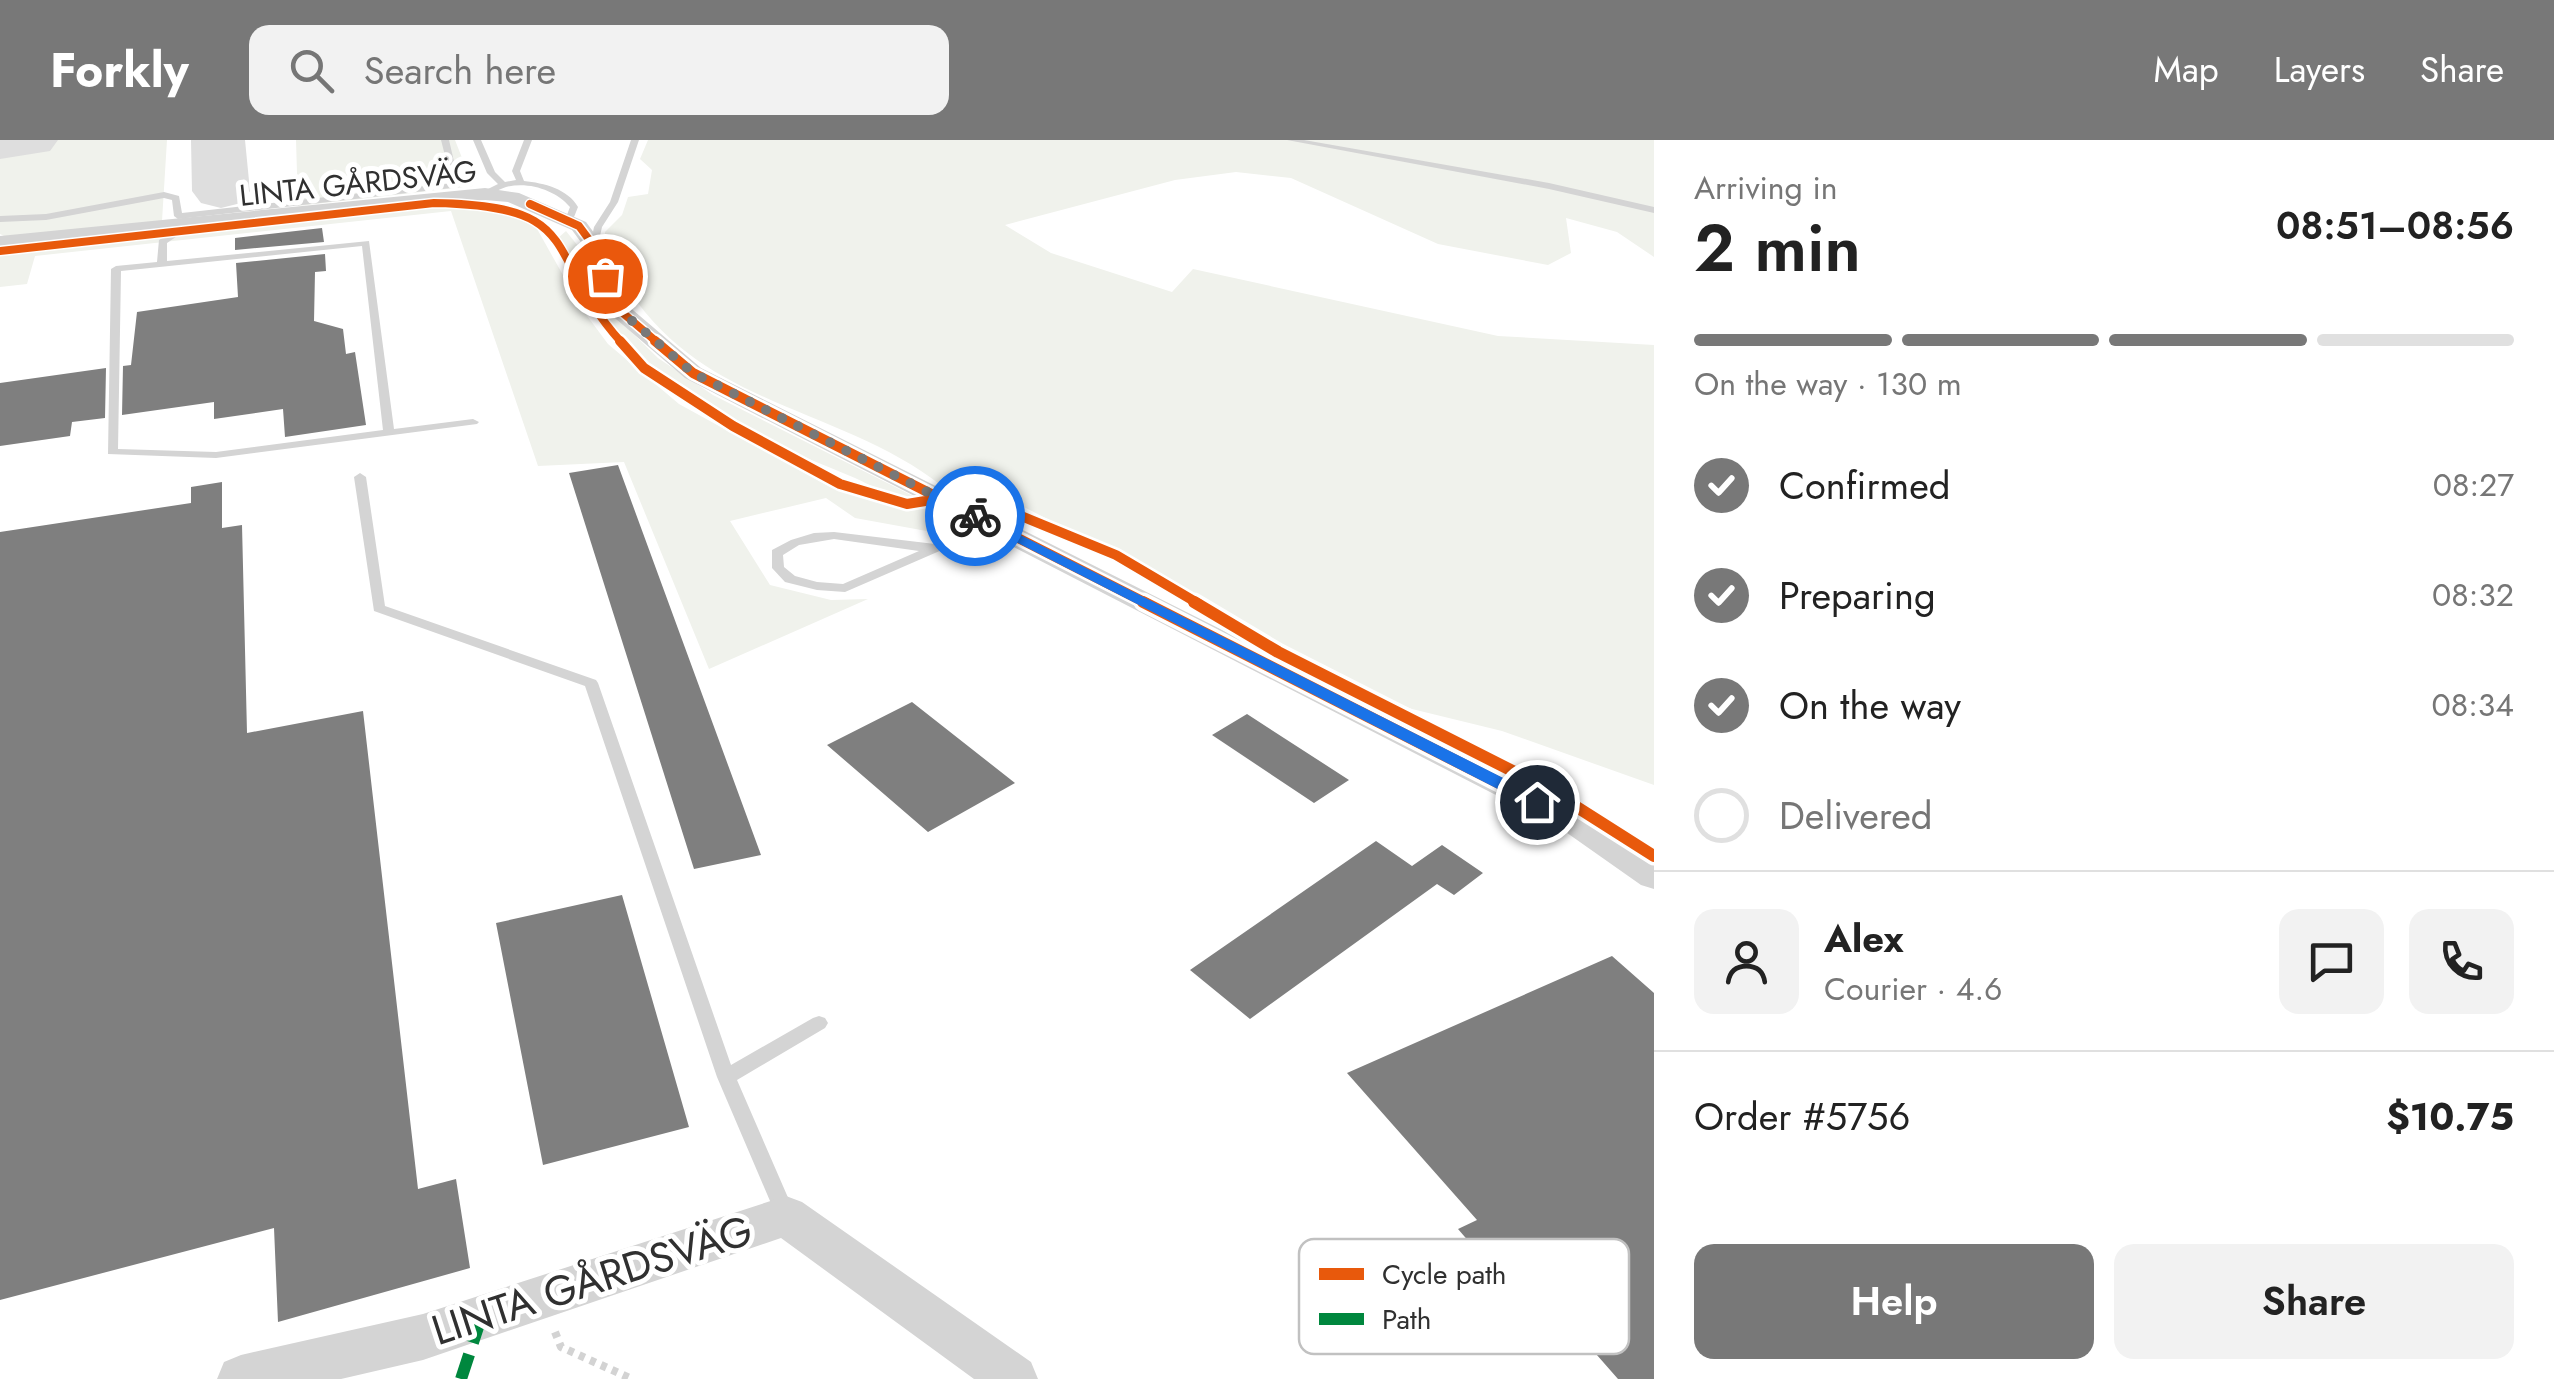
<!DOCTYPE html>
<meta charset="utf-8">
<style>
body{margin:0;font-family:Jost,sans-serif;background:#f2f2f2;color:#222;height:100vh;display:flex;flex-direction:column;font-size:38px;white-space:nowrap}
*{box-sizing:border-box;margin:0}
p{font-size:32px;color:#767676}
.icon{flex:none;width:55px;height:55px;fill:none;stroke:currentColor;stroke-width:2;stroke-linecap:round;stroke-linejoin:round}
.map{position:relative;flex:1;overflow:hidden}
.panel{display:flex;flex-direction:column;background:#fff;width:900px}
.panel>*{flex:none}
.pin{position:absolute;display:grid;place-items:center;width:85px;height:85px;color:#fff;margin:-42px;border:5px solid #fff;border-radius:50%;box-shadow:0 2px 10px #0007}
.courier{position:absolute;display:grid;place-items:center;width:100px;height:100px;margin:-50px;border:8px solid #1a73e8;border-radius:50%;background:#fff;color:#222;box-shadow:0 2px 12px #0007}
.head em{font-style:normal;font-weight:600}
.head div{display:flex;flex-direction:column-reverse}
.head{display:flex;align-items:center;justify-content:space-between;height:170px;padding:0 40px}
h1{font-size:65px;font-weight:600;line-height:75px}
.bar{display:grid;grid-template-columns:repeat(4,1fr);gap:15px 10px;align-content:center;height:120px;padding:0 40px}
.bar i{height:12px;border-radius:8px;background:#e0e0e0}
.bar .current{background:#787878}
.bar p{grid-column:span 4}
.line{display:flex;align-items:center;gap:25px;padding:0 40px;border-top:2px solid #e0e0e0}
.line div{flex:1}
.round{display:grid;place-items:center;flex:none;width:105px;height:105px;border-radius:20px;background:#f2f2f2}
ol{padding:0 40px;list-style:none}
li{display:flex;align-items:center;gap:30px;height:110px}
li p{margin-inline-start:auto}
li .icon{padding:10px;border-radius:50%;background:#787878;color:#fff;stroke-width:4}
li:last-child{color:#767676}
li i{width:55px;height:55px;border:5px solid #e0e0e0;border-radius:50%}
.primary-button{display:flex;gap:20px;margin-top:auto;padding:20px 40px}
.primary-button a{flex:1;height:115px;border-radius:20px;background:#787878;color:#fff;font-size:40px;font-weight:600;line-height:115px;text-align:center}
.primary-button a+a{background:#f2f2f2;color:#222}
header{display:flex;align-items:center;gap:60px;box-sizing:border-box;height:140px;padding:0 50px;background:#787878;color:#fff}
header strong{font-size:48px}
nav{display:flex;gap:55px;margin-inline-start:auto;font-size:35px}
.search{width:700px;height:90px;background:#f2f2f2;display:flex;align-items:center;gap:25px;box-sizing:border-box;padding:0 35px;border-radius:20px;color:#767676;font-size:38px}
main{display:flex;flex:1;min-height:0}
.map>svg:first-child{display:block}
.green{fill:#f0f2ec}
.lines{fill:none;stroke-linecap:round;stroke-linejoin:round}
.taxiway{fill:#dedede;fill-rule:evenodd}
.building{fill:#7f7f7f}
.path{stroke:#d3d3d3;stroke-width:8;stroke-dasharray:6 6;stroke-linecap:butt}
.service{fill:#d4d4d4;fill-rule:evenodd}
.minor{fill:#d4d4d4;fill-rule:evenodd}
.quiet{stroke:#00873e;stroke-width:12;stroke-dasharray:26 12;stroke-linecap:butt}
.cycleway-far2-casing{stroke:#fff;stroke-width:11}
.cycleway-far1-casing{stroke:#fff;stroke-width:15}
.cycleway-casing{stroke:#fff;stroke-width:19}
.cycleway-far2{stroke:#e8590c;stroke-width:8}
.cycleway-far1{stroke:#e8590c;stroke-width:10}
.cycleway{stroke:#e8590c;stroke-width:12}
.route{fill:#1a73e8}
.done{stroke:#787878;stroke-width:10;stroke-dasharray:0 18}
.labels{text-anchor:middle;dominant-baseline:central;stroke-width:10;stroke-linejoin:round;paint-order:stroke}
.far-street-label{font-size:30px;fill:#303030;stroke:#fff}
.near-street-label{font-size:42px;fill:#303030;stroke:#fff}
.key{fill:#fff;stroke:#c1c1c1;stroke-width:2.5}
.key-label{font-size:28px;fill:#303030}
</style>
<header>
<strong>Forkly</strong>
<div class="search"><svg class="icon" aria-label="search" viewBox="0 0 24 24"><circle cx="10" cy="10" r="6"/><path d="M15 15l6 6"/></svg>Search here</div>
<nav><a>Map</a><a>Layers</a><a>Share</a></nav>
</header>
<main>
<div class="map">
<svg width="1654" height="1239" viewBox="0 0 1654 1239">
<rect width="100%" height="100%" fill="#fff"/>
<!-- green -->
<path class="green" d="M0 0H167L162 81 8 98 0 94Z
M296 0H455L473 46 298 66Z
M648 0H1654V117L1617 92 1566 78 1571 113 1548 125 1438 104 1291 38 1236 32 1175 40 1005 85 1051 113 1172 152 1193 129 1498 196 1654 205V645L1502 591 1412 569 1298 525 1139 426 981 345 960 341 943 347C842 266 699 268 624 142 615 128 604 109 605 92L622 75 628 57 648 54 652 30 640 19Z
M432 66 495 68 536 87 582 169 608 204 679 264 832 348 908 370 929 367 955 381 932 392 855 378 826 358 730 381 770 445 831 460 868 459 709 529 624 322 538 326 451 71 35 116 27 144 0 147V114Z
M566 91 582 111 613 174 658 218 713 255 919 359C899 362 873 346 855 338 771 303 674 268 613 197 588 167 581 128 558 98Z"/>
<g class="lines">
<!-- taxiway -->
<path class="taxiway" d="M0 0H58L50 11 0 19Z
M191 0H245L250 51 241 63 221 68 201 63 192 51Z"/>
</g>
<!-- building -->
<path class="building" d="M322 88 324 102 235 110V98Z
M325 114 326 131 315 132 314 181 343 189 346 214 355 212 366 285 285 297 283 269 214 279V262L122 275 123 226 131 225 137 172 238 157 236 123Z
M106 228 105 278 72 282 70 296 0 306V243Z
M618 325 761 715 694 729 569 333Z
M222 342V388L242 385 247 593 363 571 418 1049 456 1039 470 1128 278 1182 274 1088 0 1160V392L191 363V347Z
M912 562 1015 643 928 692 827 605Z
M1247 574 1349 640 1314 663 1212 595Z
M1376 701 1412 726 1442 705 1483 733 1454 755 1437 744 1250 879 1190 830Z
M622 755 689 987 543 1025 496 783Z
M1612 816 1654 853V1239H1618L1553 1165 1533 1176 1458 1089 1477 1080 1347 933Z"/>
<g class="lines">
<!-- path -->
<path class="path" d="M555 1192 561 1207 632 1239"/>
<!-- service -->
<path class="service" d="M441 0H449L460 47 178 79 174 76 172 60 164 58 46 80 0 82V76L46 74 164 52 179 56 182 73 452 43Z
M473 0H481L495 32 505 42 516 40 512 31 524 0H532L520 31 524 41C544 43 568 49 578 67L572 82 565 80 570 67C556 50 528 41 506 47 497 50 491 54 482 56V52L498 44 487 33Z
M631 0H639L618 62 602 87 598 105 590 107 594 87 610 62Z
M1287 0H1304L1549 43 1654 67V73L1549 49Z
M188 82 195 84 167 103V121L369 101 394 289 473 279 479 282 477 284 216 318 108 314 111 129 116 126 157 122 159 100ZM362 106 383 290 216 312 118 309 121 131Z
M360 333 366 337 385 466 596 540 598 543 731 925 813 878 819 876 825 878 828 883 825 888 737 940 796 1076 793 1082 786 1085 779 1082 717 937 585 546 374 471 354 337Z
M991 380 997 384 995 387 845 452 817 450 785 442 772 428V410L791 400 814 393 834 392 935 404ZM834 399 919 411 843 444 817 442 795 436 784 427 783 415 799 405Z"/>
<!-- minor -->
<path class="minor" d="M485 48 519 53 586 82 603 105 627 165 701 228 1584 672 1654 718V749L1641 745 1560 688 685 238 609 173 583 105 572 90 508 62 485 60 0 108V96Z
M786 1056 802 1062 1031 1222 1038 1239H974L781 1098 423 1220 341 1239H217L224 1222 241 1215 423 1174Z"/>
<!-- quiet -->
<path class="quiet" d="M461 1239 482 1175"/>
<defs>
<path id="cycleway-far2" d="M530 64 579 86 593 105 617 168 658 203
M0 111 434 63C589 66 540 112 622 203"/>
<path id="cycleway-far1" d="M620 201 644 228 733 286 840 344 907 364 968 354 1116 415 1199 464
M655 201 693 233 1148 464"/>
<path id="cycleway" d="M1143 462 1509 648
M1194 462 1278 512 1550 650 1654 716"/>
</defs>
<!-- cycleway-far2 casing -->
<use href="#cycleway-far2" class="cycleway-far2-casing"/>
<!-- cycleway-far1 casing -->
<use href="#cycleway-far1" class="cycleway-far1-casing"/>
<!-- cycleway casing -->
<use href="#cycleway" class="cycleway-casing"/>
<!-- cycleway-far2 -->
<use href="#cycleway-far2" class="cycleway-far2"/>
<!-- cycleway-far1 -->
<use href="#cycleway-far1" class="cycleway-far1"/>
<!-- cycleway -->
<use href="#cycleway" class="cycleway"/>
</g>
<!-- route -->
<path class="route" d="M975 372 1543 658 1545 662 1537 668 1531 666 971 379 969 376Z"/>
<g class="lines">
<!-- done -->
<path class="done" d="M605 136 617 168 693 233 975 376"/>
</g>
<g class="labels">
<!-- far-street labels -->
<g class="far-street-label">
<text transform="translate(358 43) rotate(-6)">LINTA GÅRDSVÄG</text>
</g>
<!-- near-street labels -->
<g class="near-street-label">
<text transform="translate(592 1140) rotate(-18)">LINTA GÅRDSVÄG</text>
</g>
</g>
<!-- legend -->
<rect x="1299" y="1099" width="330" height="115" rx="15" class="key"/>
<rect x="1319" y="1128" width="45" height="12" fill="#e8590c"/>
<rect x="1319" y="1173" width="45" height="12" fill="#00873e"/>
<g class="key-label">
<text x="1382" y="1144">Cycle path</text>
<text x="1382" y="1189">Path</text>
</g>
</svg>
<div class="pin" style="left:605px;top:136px;background:#ea580c"><svg class="icon" aria-label="bag" viewBox="0 0 24 24"><path d="M5 8h14l-1 12H6zM9 8a3 3 0 0 1 6 0"/></svg></div>
<div class="pin" style="left:1537px;top:662px;background:#1f2937"><svg class="icon" aria-label="home" viewBox="0 0 24 24"><path d="M3 11l9-7 9 7M6 9v11h12V9"/></svg></div>
<div class="courier" style="left:975px;top:376px"><svg class="icon" aria-label="bike" viewBox="0 0 24 24"><circle cx="6" cy="16" r="4"/><circle cx="18" cy="16" r="4"/><path d="M6 16l4-8h5l3 8M10 8l3 8H6M13 5h3"/></svg></div>
</div>
<section class="panel">
<div class="head"><div><h1>2 min</h1><p>Arriving in</p></div><em>08:51–08:56</em></div>
<div class="bar"><i class="current"></i><i class="current"></i><i class="current"></i><i></i><p>On the way · 130 m</p></div>
<ol>
<li><svg class="icon" aria-label="check" viewBox="0 0 24 24"><path d="M5 12l5 5 9-10"/></svg>Confirmed<p>08:27</p></li>
<li><svg class="icon" aria-label="check" viewBox="0 0 24 24"><path d="M5 12l5 5 9-10"/></svg>Preparing<p>08:32</p></li>
<li><svg class="icon" aria-label="check" viewBox="0 0 24 24"><path d="M5 12l5 5 9-10"/></svg>On the way<p>08:34</p></li>
<li><i></i>Delivered</li>
</ol>
<div class="line" style="height:180px"><a class="round"><svg class="icon" aria-label="person" viewBox="0 0 24 24"><circle cx="12" cy="8" r="4"/><path d="M4 21q1-7 8-7t8 7"/></svg></a><div><b>Alex</b><p>Courier · 4.6</p></div><a class="round"><svg class="icon" aria-label="chat" viewBox="0 0 24 24"><path d="M4 5h16v11H9l-5 4z"/></svg></a><a class="round"><svg class="icon" aria-label="phone" viewBox="0 0 24 24"><path d="M5 4h4l2 5-3 2q2 4 5 5l2-3 5 2v4C11 20 4 13 5 4z"/></svg></a></div>
<div class="line" style="height:130px"><div>Order #5756</div><b>$10.75</b></div>
<div class="primary-button"><a>Help</a><a>Share</a></div>
</section>
</main>
